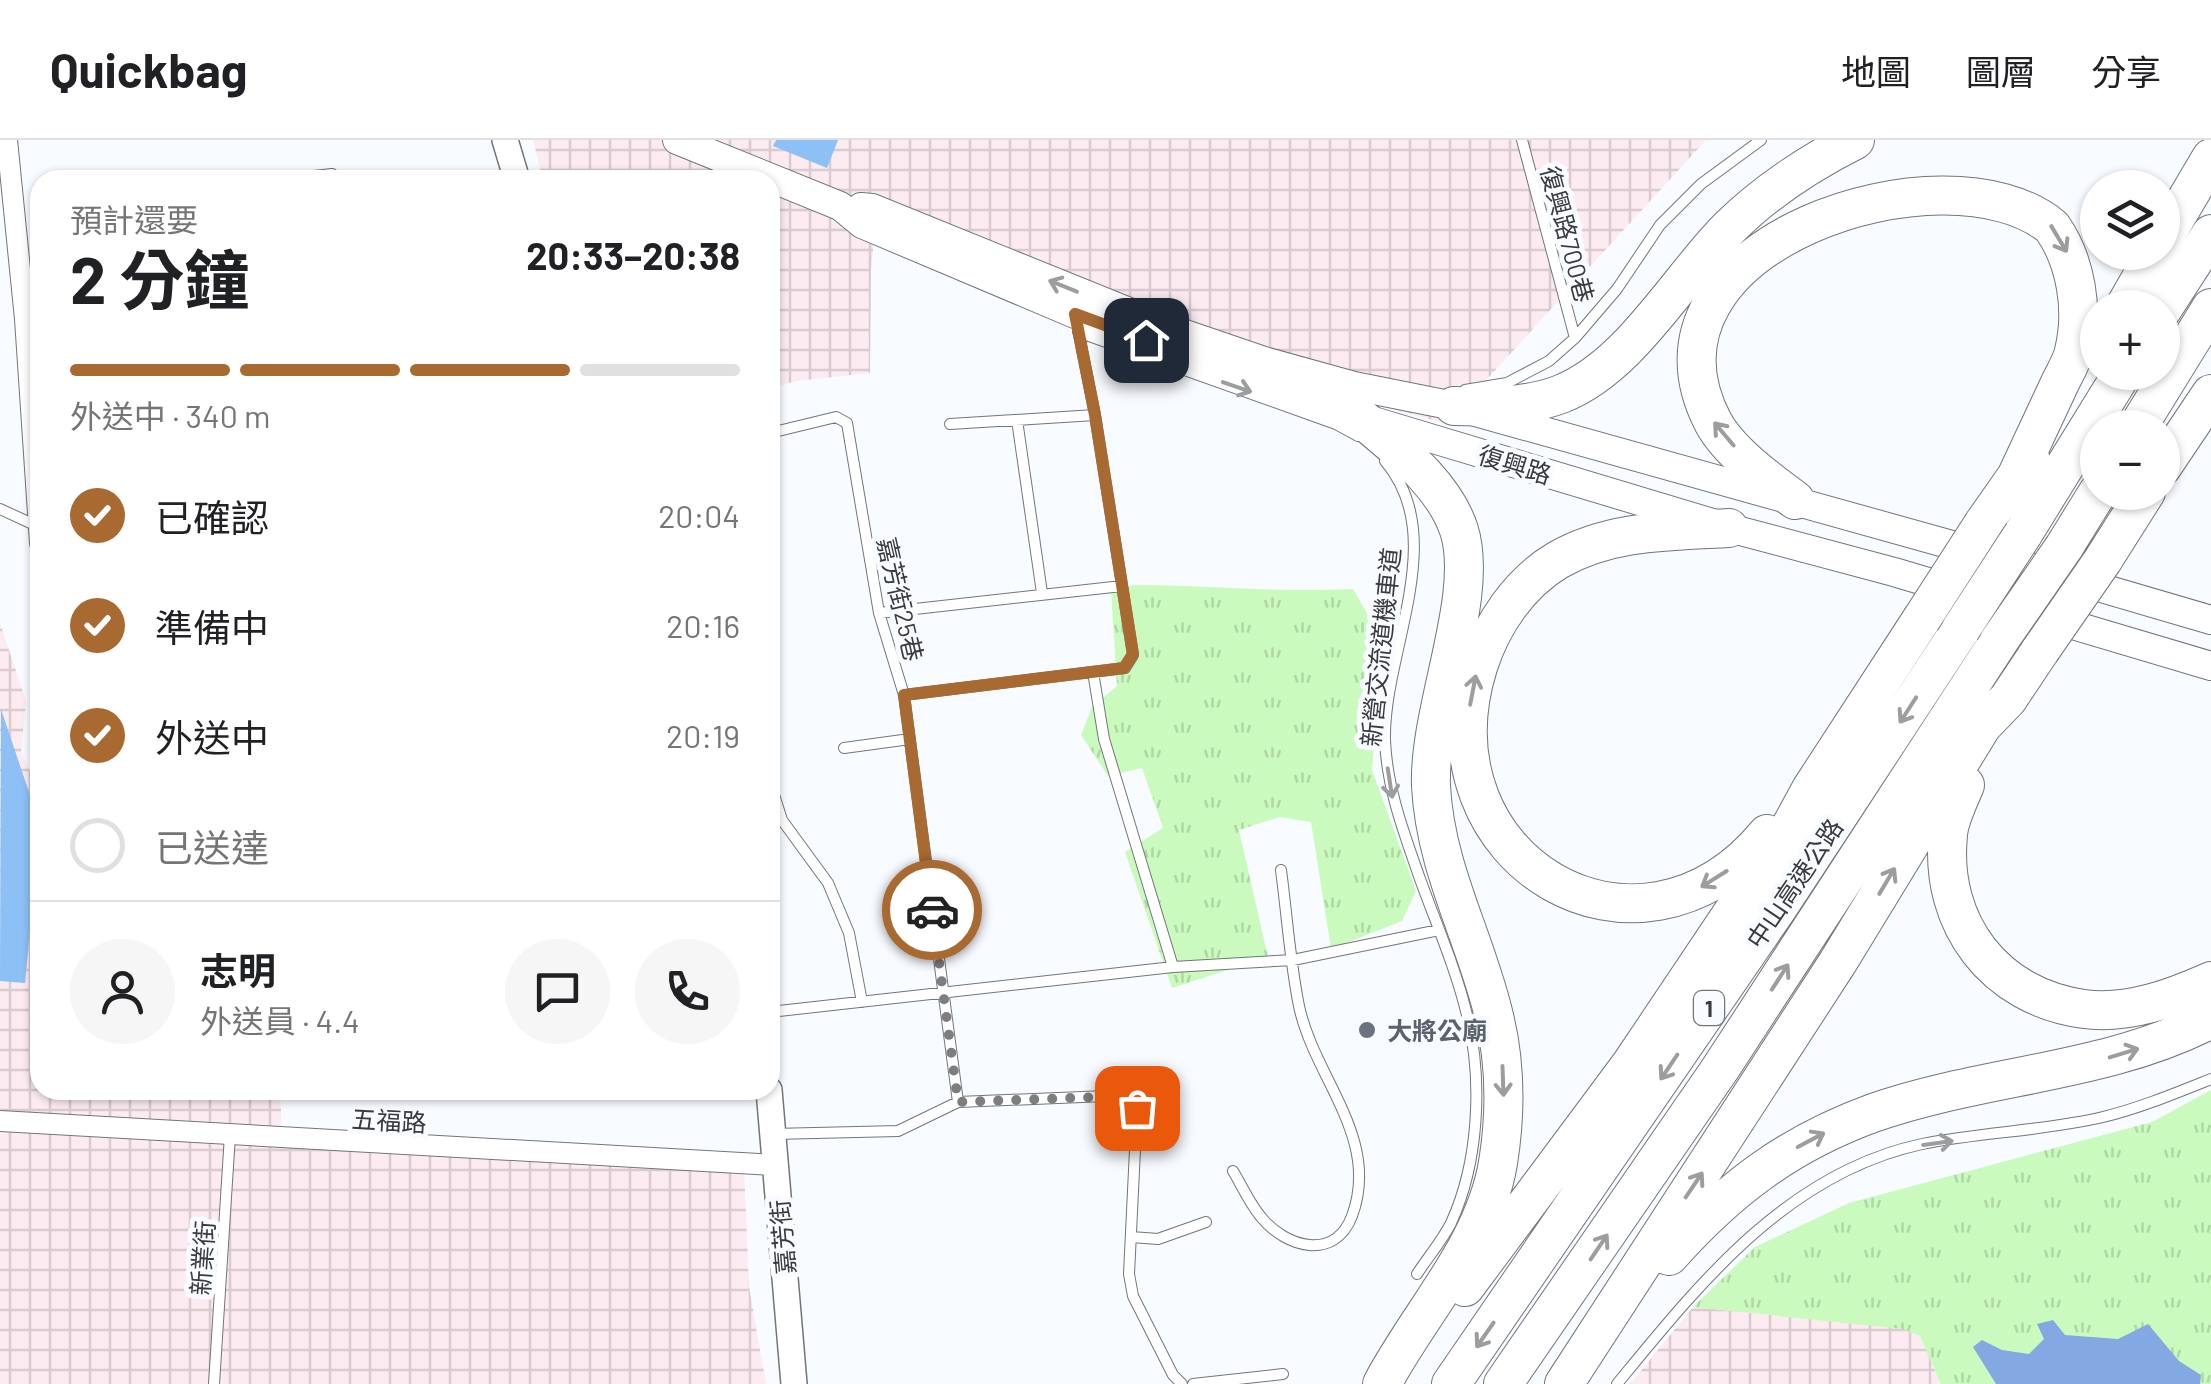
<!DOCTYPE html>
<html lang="zh-TW">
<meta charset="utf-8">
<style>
body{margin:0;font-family:Barlow,"Noto Sans TC",sans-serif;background:#f6f6f6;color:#202124;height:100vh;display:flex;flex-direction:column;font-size:38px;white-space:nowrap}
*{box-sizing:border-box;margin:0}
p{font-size:32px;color:#757577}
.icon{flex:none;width:55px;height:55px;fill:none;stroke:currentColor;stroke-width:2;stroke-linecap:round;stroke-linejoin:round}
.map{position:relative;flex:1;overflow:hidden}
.side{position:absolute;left:30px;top:30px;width:750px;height:930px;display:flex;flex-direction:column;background:#fff;border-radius:30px;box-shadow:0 2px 8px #0004}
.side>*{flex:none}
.fabs{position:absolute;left:2080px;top:30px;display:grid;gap:20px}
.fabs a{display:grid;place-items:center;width:100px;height:100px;border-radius:50%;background:#fff;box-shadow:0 2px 8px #0004;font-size:50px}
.pin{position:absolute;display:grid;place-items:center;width:85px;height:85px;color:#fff;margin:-42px;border-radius:20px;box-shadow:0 5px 15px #0006}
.courier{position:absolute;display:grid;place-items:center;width:100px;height:100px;margin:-50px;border:8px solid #a96a31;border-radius:50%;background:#fff;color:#222;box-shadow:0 2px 12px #0007}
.headline em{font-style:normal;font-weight:700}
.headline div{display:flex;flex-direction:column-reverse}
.headline{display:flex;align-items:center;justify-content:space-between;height:170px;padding:0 40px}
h1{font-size:65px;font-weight:700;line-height:75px}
.bar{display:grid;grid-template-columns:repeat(4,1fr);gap:15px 10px;align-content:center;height:120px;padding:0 40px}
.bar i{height:12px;border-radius:8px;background:#e0e0e0}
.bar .on{background:#a96a31}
.bar p{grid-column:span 4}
.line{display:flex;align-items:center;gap:25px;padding:0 40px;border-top:2px solid #e0e0e0}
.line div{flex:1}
.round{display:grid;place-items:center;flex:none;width:105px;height:105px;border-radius:52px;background:#f6f6f6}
ol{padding:0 40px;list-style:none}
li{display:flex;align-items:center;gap:30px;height:110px}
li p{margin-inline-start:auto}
li .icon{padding:10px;border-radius:50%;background:#a96a31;color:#fff;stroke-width:4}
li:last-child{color:#757577}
li i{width:55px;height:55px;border:5px solid #e0e0e0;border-radius:50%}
header{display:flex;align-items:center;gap:60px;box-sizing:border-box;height:140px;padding:0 50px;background:#fff;border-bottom:2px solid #e0e0e0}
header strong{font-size:48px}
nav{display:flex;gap:55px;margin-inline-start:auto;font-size:35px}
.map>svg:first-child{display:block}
.industrial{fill:url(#industrial-grid)}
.grass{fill:url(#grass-tufts)}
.water{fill:#84a8e2}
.building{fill:#8dc0f5}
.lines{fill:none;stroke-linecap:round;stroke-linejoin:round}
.service-casing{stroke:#71767b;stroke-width:12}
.minor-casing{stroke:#71767b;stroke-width:22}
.tertiary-casing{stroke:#71767b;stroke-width:28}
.secondary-casing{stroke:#71767b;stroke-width:30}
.motorway-casing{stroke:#71767b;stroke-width:40}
.service{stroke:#fff;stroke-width:10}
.minor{stroke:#fff;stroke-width:20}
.tertiary{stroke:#fff;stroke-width:25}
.secondary{stroke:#fff;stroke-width:28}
.motorway{stroke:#fff;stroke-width:38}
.motorway-bridge-casing{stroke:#71767b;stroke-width:40;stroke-linecap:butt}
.motorway-bridge{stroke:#fff;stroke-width:38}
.oneway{stroke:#9c9d9e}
.done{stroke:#7c7e81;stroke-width:10;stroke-dasharray:0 18}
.route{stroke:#a96a31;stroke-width:12}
.worship-dot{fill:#6b7280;stroke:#f8fbff;stroke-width:4}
.labels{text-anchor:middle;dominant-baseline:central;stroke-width:10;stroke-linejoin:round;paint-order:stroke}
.shield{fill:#f8fbff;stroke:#727577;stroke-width:2.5}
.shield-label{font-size:22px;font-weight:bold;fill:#393b3d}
.street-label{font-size:25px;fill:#393b3d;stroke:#f8fbff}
.worship-label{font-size:25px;font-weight:bold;fill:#5b616d;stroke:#f8fbff;text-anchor:start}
</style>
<header>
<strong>Quickbag</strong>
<nav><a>地圖</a><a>圖層</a><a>分享</a></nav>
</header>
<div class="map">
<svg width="2211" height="1244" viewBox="0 0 2211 1244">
<defs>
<pattern id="industrial-grid" width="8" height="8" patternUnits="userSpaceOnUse" patternTransform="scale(2.5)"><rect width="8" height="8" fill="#fcecf1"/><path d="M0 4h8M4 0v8" fill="none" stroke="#d9cbd0"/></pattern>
<pattern id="grass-tufts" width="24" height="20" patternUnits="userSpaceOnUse" patternTransform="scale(2.5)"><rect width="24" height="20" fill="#cbfabe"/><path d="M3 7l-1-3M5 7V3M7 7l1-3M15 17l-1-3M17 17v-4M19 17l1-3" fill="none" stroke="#afd7a4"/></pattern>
</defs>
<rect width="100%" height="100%" fill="#f8fbff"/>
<!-- industrial -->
<path class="industrial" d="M533 0H1706L1446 284 1248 227 875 90 871 129 870 233 797 241 770 248V40H543Z
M0 483 26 561 21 612 40 653V950H280L282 995 744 1028 749 1147 766 1244H0Z
M1693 1167 1903 1188 1920 1196 1941 1244H1630Z"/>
<!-- grass -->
<path class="grass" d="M1135 445C1208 445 1280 453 1353 449L1383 501 1372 630 1416 751 1402 781 1331 809 1311 682 1280 677 1239 690 1268 817 1172 848 1125 712 1163 688 1142 628 1108 636 1081 595 1092 567 1117 546 1111 450Z
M2211 950V1244H1941L1920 1196 1903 1189 1693 1167 1755 1107 1849 1063 2152 982Z"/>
<!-- water -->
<path class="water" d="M2053 1180 2065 1195 2118 1199 2148 1184 2179 1221 2201 1235 2200 1244H1996L1973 1207 1982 1200 2002 1210 2029 1214 2044 1199 2037 1184Z"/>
<!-- building -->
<path class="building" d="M776 0H838L827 28 773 6Z
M1 569 40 685 25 843 0 841Z"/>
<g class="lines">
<defs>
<path id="service" d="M1522 0 1575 198
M278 40 332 34 334 40
M1078 192 1336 284 1358 296
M1465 250 1507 243 1549 221 1575 198 1617 149 1660 85 1701 44 1761 0
M1017 280 1042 453
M950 284 1095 275
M770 293 836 277 847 283 879 473 904 555 958 962
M1385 321C1451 398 1383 512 1385 600 1387 649 1404 693 1420 739 1436 783 1456 829 1467 875 1483 940 1479 1022 1451 1083 1442 1101 1428 1117 1417 1134
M0 369 37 386
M879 473 1122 446
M1093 532 1104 599 1173 827
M904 555 1125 528 1133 515 1095 275 1078 190
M844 608 910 599
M770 642 782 680 828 743 849 793 862 862
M770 872 1173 827 1293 820 1439 790
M773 994 898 991 958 962 1130 955 1137 968 1129 1134 1133 1156 1173 1235 1182 1244
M1233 1031C1242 1046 1250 1064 1261 1077 1286 1108 1335 1121 1352 1076 1381 998 1314 938 1299 866 1290 822 1287 775 1281 730
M1131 1097 1158 1099 1206 1082
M214 1244 230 995
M1193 1244 1283 1234
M1617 1244C1700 1143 1787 1033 1922 1004 1982 992 2044 991 2103 977 2140 968 2176 953 2211 939"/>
<path id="minor" d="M7 0 25 179 40 403
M0 981 775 1025"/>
<path id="tertiary" d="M505 0 517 40
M769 950 794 1244"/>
<path id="secondary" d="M677 0 840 66 862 84 1075 174 1360 277 1729 388 1894 432 2211 526
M861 67 872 68 1176 191 1264 221 1354 246 1454 266 1984 414
M2030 427 2211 480"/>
<path id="motorway" d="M2162 101 2211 18
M2124 168 2156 112
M2162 170 2211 94
M1454 266C1488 267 1528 267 1561 254 1630 227 1678 139 1729 88 1764 53 1811 22 1855 0
M1360 277C1397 309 1443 342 1459 390 1480 456 1428 570 1431 646 1435 727 1474 795 1493 872 1506 922 1506 973 1498 1023 1484 1106 1420 1172 1382 1244
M2137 288 2211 168
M2162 327 2211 254
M1795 360C1768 340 1729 312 1713 282 1620 103 1948 0 2052 87 2076 121 2084 170 2074 211 2072 222 2064 234 2059 245 2045 275 2031 305 2017 335
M1983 384 2030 317
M1729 388C1670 391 1611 390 1558 420 1519 443 1491 485 1478 527 1418 720 1638 850 1767 694
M2023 394 2123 232
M2064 407 2098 352
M2103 420 2146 352
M1965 645C1959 660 1949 679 1948 695 1939 784 1995 857 2084 869 2127 875 2173 858 2211 841
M1669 1116C1729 1049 1788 1004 1873 973 1984 934 2105 934 2211 879
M1465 1147 1631 924 1792 684 1811 649 1921 480
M1451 1244 1777 769 1961 489
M1503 1244 1720 929 1999 501
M1564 1244 1838 822 1982 586 2008 559 2040 511"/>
</defs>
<!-- service casing -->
<use href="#service" class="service-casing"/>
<!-- minor casing -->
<use href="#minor" class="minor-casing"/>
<!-- tertiary casing -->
<use href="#tertiary" class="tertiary-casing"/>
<!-- secondary casing -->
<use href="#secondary" class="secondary-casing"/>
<!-- motorway casing -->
<use href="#motorway" class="motorway-casing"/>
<!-- service -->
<use href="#service" class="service"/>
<!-- minor -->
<use href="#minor" class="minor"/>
<!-- tertiary -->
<use href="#tertiary" class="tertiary"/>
<!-- secondary -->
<use href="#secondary" class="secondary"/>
<!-- motorway -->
<use href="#motorway" class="motorway"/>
<defs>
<path id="motorway-bridge" d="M1921 480 1983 384
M1961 489 2023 394
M1999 501 2064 407
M2040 511 2103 420"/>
</defs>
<!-- motorway-bridge casing -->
<use href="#motorway-bridge" class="motorway-bridge-casing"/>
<!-- motorway-bridge -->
<use href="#motorway-bridge" class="motorway-bridge"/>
</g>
<!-- one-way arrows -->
<defs><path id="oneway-shaft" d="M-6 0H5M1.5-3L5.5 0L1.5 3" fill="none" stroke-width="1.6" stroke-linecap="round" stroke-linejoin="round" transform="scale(2.5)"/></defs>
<g class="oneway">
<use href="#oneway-shaft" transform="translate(2059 99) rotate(59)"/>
<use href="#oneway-shaft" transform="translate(1063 146) rotate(-158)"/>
<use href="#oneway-shaft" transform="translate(1237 247) rotate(19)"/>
<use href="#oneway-shaft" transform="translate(1724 294) rotate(-130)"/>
<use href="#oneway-shaft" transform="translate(1473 550) rotate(-79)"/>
<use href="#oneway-shaft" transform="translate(1908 570) rotate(123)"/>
<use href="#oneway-shaft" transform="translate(1390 643) rotate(81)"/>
<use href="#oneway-shaft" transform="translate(1714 739) rotate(148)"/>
<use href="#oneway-shaft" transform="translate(1887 741) rotate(-59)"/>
<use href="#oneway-shaft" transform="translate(1780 837) rotate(-57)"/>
<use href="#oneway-shaft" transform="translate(2124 913) rotate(-17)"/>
<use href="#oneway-shaft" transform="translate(1669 927) rotate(124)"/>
<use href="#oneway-shaft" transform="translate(1503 941) rotate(88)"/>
<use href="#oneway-shaft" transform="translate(1811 1000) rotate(-28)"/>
<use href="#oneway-shaft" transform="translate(1938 1003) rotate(-8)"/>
<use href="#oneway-shaft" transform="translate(1694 1045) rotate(-56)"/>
<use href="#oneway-shaft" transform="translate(1599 1107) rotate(-56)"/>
<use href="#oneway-shaft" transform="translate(1485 1195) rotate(125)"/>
</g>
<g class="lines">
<!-- done -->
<path class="done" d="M932 770 958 962 1130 956 1137 968"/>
<!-- route -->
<path class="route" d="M932 770 904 555 1124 528 1133 514 1095 275 1075 174 1146 200"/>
</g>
<!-- markers -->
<circle class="worship-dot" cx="1367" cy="890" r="10"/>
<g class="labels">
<!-- shield labels -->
<rect class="shield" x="1694" y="851" width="30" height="34" rx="8"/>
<g class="shield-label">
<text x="1709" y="868">1</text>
</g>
<!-- street labels -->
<g class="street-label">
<text transform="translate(1568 94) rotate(75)">復興路700巷</text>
<text transform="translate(1515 324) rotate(17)">復興路</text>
<text transform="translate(901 459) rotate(77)">嘉芳街25巷</text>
<text transform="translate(1380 507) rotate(-84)">新營交流道機車道</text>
<text transform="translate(1794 743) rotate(-56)">中山高速公路</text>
<text transform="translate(389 980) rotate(3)">五福路</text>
<text transform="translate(782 1097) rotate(-95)">嘉芳街</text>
<text transform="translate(202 1118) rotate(-86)">新業街</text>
</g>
<!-- worship labels -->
<g class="worship-label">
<text x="1387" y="890">大將公廟</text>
</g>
</g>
</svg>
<div class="fabs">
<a><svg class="icon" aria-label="layers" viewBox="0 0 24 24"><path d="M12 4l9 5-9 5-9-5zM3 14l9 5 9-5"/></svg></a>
<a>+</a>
<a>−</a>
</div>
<div class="pin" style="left:1137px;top:968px;background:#ea580c"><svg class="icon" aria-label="bag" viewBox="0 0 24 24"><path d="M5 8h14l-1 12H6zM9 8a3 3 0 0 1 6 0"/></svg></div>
<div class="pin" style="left:1146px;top:200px;background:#1f2937"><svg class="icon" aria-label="home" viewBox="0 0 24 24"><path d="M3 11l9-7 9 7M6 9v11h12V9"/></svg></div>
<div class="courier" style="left:932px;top:770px"><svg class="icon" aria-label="car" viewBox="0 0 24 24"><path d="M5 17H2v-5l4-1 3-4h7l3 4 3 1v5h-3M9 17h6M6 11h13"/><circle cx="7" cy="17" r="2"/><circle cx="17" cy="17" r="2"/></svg></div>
<section class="side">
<div class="headline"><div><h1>2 分鐘</h1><p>預計還要</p></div><em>20:33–20:38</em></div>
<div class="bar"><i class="on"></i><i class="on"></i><i class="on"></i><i></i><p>外送中 · 340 m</p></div>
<ol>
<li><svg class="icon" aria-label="check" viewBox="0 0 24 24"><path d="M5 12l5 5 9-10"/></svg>已確認<p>20:04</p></li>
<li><svg class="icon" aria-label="check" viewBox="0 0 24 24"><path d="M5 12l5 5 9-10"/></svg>準備中<p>20:16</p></li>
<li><svg class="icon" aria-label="check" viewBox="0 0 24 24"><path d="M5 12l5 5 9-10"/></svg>外送中<p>20:19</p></li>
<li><i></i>已送達</li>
</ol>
<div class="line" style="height:180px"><a class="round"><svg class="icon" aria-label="person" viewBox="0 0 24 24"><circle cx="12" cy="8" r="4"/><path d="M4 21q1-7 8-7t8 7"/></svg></a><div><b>志明</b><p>外送員 · 4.4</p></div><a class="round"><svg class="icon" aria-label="chat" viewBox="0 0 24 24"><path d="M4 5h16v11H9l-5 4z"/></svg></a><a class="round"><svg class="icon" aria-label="phone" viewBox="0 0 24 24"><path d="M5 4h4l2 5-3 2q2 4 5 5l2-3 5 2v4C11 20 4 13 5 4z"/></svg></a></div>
</section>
</div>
